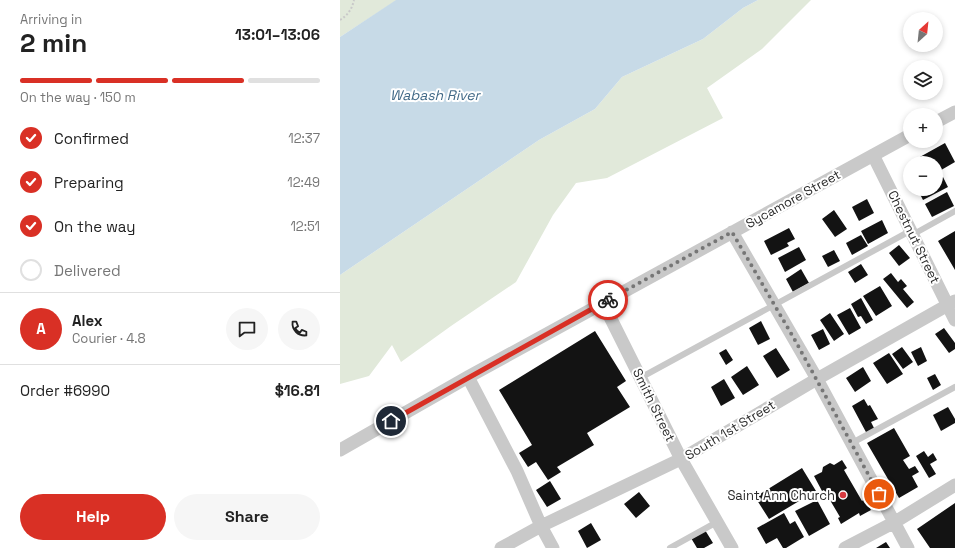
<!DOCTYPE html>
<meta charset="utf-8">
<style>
body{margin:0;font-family:"Space Grotesk",sans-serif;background:#f6f6f6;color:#222;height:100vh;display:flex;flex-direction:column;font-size:15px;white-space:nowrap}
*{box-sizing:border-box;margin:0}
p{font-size:13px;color:#767676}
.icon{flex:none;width:22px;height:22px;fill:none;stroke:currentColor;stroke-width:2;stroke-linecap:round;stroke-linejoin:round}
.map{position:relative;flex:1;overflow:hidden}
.drawer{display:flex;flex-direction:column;background:#fff;width:340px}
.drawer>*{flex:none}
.needle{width:26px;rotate:27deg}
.fabs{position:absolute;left:563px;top:12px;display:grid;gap:8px}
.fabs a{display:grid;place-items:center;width:40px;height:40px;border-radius:50%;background:#fff;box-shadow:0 2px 6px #0003;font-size:20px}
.pin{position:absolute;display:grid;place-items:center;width:34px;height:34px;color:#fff;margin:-17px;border:2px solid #fff;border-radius:50%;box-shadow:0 1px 4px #0007}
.courier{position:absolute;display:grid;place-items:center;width:40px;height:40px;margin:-20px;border:3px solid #d93025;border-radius:50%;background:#fff;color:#222;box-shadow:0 1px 5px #0007}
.overview em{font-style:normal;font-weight:600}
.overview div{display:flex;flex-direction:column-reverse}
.overview{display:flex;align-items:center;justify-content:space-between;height:68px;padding:0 20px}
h1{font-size:26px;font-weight:600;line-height:30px}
.bar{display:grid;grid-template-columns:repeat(4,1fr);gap:6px 4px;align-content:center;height:48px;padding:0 20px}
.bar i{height:5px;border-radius:3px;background:#e0e0e0}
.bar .selected{background:#d93025}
.bar p{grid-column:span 4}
.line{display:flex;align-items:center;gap:10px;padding:0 20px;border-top:1px solid #e0e0e0}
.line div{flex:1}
.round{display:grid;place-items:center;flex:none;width:42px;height:42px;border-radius:21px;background:#f6f6f6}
ol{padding:0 20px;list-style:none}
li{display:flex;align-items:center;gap:12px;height:44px}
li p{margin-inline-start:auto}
li .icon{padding:4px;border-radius:50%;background:#d93025;color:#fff;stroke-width:4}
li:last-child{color:#767676}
li i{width:22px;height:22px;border:2px solid #e0e0e0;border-radius:50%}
.cta{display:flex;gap:8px;margin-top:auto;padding:8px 20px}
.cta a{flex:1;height:46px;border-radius:24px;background:#d93025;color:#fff;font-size:16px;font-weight:600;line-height:46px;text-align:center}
.cta a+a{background:#f6f6f6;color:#222}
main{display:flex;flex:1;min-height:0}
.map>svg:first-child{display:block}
.green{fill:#e1e9da}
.water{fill:#c7dae7}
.building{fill:#131313}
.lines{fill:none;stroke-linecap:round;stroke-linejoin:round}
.path{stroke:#c9c9c9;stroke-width:2;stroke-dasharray:2 2;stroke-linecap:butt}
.lane{stroke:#c9c9c9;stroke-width:6}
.street{stroke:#c9c9c9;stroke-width:13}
.done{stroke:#767676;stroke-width:4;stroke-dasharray:0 7.2}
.route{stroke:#d93025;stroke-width:5}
.poi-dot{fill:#d73a40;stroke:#fff;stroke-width:1.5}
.labels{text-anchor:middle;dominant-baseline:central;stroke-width:4;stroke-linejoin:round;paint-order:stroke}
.street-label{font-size:13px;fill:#2c2c2c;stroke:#fff}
.poi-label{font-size:13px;fill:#2c2c2c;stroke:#fff;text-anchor:end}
.water-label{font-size:14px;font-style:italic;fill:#416987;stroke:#fff}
</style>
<main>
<section class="drawer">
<div class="overview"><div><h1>2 min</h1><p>Arriving in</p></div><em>13:01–13:06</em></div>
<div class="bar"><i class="selected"></i><i class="selected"></i><i class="selected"></i><i></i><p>On the way · 150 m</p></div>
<ol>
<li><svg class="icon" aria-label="check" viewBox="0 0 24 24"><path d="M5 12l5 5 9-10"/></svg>Confirmed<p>12:37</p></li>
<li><svg class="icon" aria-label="check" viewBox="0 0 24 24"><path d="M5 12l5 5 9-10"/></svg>Preparing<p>12:49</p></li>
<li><svg class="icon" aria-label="check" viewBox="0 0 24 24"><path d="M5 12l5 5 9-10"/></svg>On the way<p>12:51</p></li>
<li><i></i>Delivered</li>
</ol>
<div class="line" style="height:72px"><b class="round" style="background:#d93025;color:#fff">A</b><div><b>Alex</b><p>Courier · 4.8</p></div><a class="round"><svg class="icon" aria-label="chat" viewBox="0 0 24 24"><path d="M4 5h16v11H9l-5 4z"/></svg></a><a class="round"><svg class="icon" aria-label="phone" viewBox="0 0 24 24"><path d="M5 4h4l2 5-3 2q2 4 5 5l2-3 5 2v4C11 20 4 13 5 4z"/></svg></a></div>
<div class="line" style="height:52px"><div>Order #6990</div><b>$16.81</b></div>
<div class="cta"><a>Help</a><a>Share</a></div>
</section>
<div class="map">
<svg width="615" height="548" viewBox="0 0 615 548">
<rect width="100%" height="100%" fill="#fff"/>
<!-- green -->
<path class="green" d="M0 0H57L0 37Z
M418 0H471L422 49 367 88 383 118 267 178 236 183 213 215 176 282 111 326 61 362 52 345 29 376 0 384V275L199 140 255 109 282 77 363 39 403 8Z"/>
<!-- water -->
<path class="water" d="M56 0H418L403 8 363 39 282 77 255 109 199 140 0 275V37Z"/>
<!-- building -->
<path class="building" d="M605 143 615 162 596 173V163H580L578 158Z
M603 177 608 187 583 200 578 190 596 189V181Z
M607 192 614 206 592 217 585 204Z
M527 199 534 213 519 221 512 207Z
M494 210 507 229 495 237 482 219Z
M542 220 548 233 528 244 521 231Z
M449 228 455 239 447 243 449 246 431 255 424 241Z
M615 231V270L598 241Z
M521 235 528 246 512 255 506 243Z
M559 245 570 258 559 266 549 253Z
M459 247 466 260 445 272 438 258Z
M494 250 500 261 488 267 482 256Z
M521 264 528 275 515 283 508 272Z
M461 269 469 283 453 292 446 279Z
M551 273 558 282 561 279 567 286 563 289 574 302 567 308 543 279Z
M540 286 552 306 536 316 523 296Z
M521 298 533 320 526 324 521 316 518 317 511 304Z
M510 308 521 328 509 335 497 315Z
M490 313 504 334 494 341 480 320Z
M421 321 430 339 418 345 409 328Z
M604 328 615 343V349L609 353 595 334Z
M483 329 490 344 479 350 471 335Z
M255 331 286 381 277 387 290 407 247 433 254 445 217 467 221 472 208 480 196 462 188 467 179 453 192 445 159 390Z
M562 347 573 362 563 369 552 354Z
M581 347 587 361 578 366 571 352Z
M436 348 450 370 437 378 423 356Z
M386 349 393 360 386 365 379 353Z
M549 353 563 374 547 384 533 363Z
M407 366 419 385 403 395 391 377Z
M523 367 531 381 515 392 506 378Z
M595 374 601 385 593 390 587 378Z
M384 379 395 398 381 406 371 387Z
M524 399 528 406 530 405 538 419 531 422 535 430 527 434 512 406Z
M608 407 615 419V423L601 431 593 415Z
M554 428 570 456 563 460 569 469 575 466 579 472 572 476 578 487 559 498 527 443Z
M584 451 588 457 593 453 597 460 590 464 596 474 589 478 576 456Z
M502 460 507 468 504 470 522 501 525 499 531 510 520 516 519 513 501 524 498 518 500 517 484 490 482 491 474 476 482 472 483 467 490 463 494 465Z
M462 468 476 491 429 519 415 497Z
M210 481 221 499 207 507 196 490Z
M299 492 310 506 296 518 284 504Z
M477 500 490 524 469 536 455 511Z
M615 503V548H590L577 529Z
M444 513 450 524 455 521 464 537 446 548H443L437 538 426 544 417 528Z
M251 523 261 540 247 548 238 531Z
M365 530 373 543 364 548H357L351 538Z
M546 542 550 548H536Z"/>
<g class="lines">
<!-- path -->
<path class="path" d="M0 20C8 15 12 9 14 0"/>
<!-- lane -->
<path class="lane" d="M572 235 615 211
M300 378 570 231
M512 443 615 387
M330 548 377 522"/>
<!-- street -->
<path class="street" d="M596 122 615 112
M533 155 615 320
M392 232 477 379 568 548
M263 303 341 459 392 548
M128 377 177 471 201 526 213 548
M0 450 128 377 570 135
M161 548 201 526 341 459 477 379 615 301
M505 548 555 522 615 485"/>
</g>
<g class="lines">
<!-- done -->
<path class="done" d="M268 300 392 232 456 342 539 494"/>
<!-- route -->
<path class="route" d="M51 421 268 300"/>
</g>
<!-- markers -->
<circle class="poi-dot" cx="503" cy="495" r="4"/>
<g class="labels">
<!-- street labels -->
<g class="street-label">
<text transform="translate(453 199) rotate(-29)">Sycamore Street</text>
<text transform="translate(574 237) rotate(64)">Chestnut Street</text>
<text transform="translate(314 405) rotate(64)">Smith Street</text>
<text transform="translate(390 430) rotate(-31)">South 1st Street</text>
</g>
<!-- poi labels -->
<g class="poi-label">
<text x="495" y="495">Saint Ann Church</text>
</g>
<!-- water labels -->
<g class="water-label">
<text x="95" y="95">Wabash River</text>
</g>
</g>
</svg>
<div class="fabs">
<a><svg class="needle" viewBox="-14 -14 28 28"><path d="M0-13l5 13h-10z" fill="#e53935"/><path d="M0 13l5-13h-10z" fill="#767676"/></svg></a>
<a><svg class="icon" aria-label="layers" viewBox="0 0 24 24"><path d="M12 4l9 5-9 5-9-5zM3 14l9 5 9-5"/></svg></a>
<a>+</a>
<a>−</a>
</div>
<div class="pin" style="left:539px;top:494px;background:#ea580c"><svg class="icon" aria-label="bag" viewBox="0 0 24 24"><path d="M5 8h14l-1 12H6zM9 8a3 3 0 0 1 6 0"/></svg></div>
<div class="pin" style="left:51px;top:421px;background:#1f2937"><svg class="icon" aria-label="home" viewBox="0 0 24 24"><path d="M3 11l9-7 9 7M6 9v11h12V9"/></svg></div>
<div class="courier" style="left:268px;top:300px"><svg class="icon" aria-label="bike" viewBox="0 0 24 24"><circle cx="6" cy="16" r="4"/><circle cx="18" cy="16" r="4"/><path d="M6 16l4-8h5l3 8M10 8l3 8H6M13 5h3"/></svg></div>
</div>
</main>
